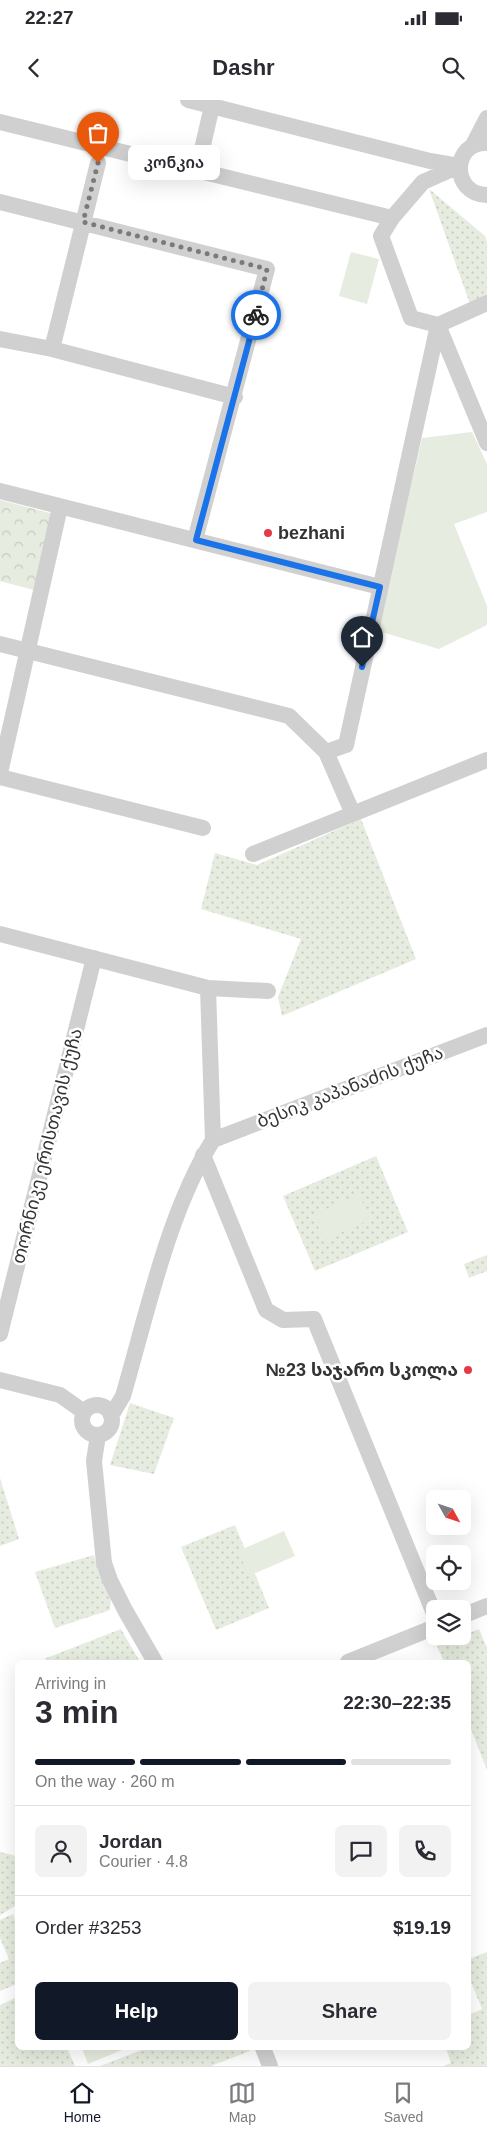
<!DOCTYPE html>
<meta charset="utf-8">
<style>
body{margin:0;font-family:Arial,"Noto Sans Georgian",sans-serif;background:#f2f2f3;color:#2b2b33;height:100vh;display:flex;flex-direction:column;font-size:19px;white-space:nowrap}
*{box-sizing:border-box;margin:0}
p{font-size:16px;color:#7c7c81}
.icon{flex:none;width:28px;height:28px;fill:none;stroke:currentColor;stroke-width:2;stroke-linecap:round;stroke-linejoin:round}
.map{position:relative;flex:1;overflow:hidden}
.side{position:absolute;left:15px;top:1560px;width:456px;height:390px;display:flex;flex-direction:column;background:#fff;border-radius:8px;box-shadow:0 5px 20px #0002}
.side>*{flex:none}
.needle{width:32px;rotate:130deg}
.controls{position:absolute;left:426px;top:1390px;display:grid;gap:10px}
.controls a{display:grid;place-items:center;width:45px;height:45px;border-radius:8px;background:#fff;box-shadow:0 5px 20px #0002;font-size:25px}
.pin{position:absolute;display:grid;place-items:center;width:42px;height:42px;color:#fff;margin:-51px -21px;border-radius:50% 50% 50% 0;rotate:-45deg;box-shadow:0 0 5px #0007}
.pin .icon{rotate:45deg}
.courier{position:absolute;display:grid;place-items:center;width:50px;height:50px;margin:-25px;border:4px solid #1a73e8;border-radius:50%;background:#fff;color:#222;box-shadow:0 1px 6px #0007}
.bubble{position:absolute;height:35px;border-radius:8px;background:#fff;box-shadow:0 5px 20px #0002;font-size:16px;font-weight:600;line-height:35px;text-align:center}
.summary em{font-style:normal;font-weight:600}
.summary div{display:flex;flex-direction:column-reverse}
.summary{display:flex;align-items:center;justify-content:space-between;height:85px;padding:0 20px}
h1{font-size:32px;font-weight:600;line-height:38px}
.bar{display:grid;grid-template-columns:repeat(4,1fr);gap:8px 5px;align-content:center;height:60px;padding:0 20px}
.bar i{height:6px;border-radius:4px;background:#e1e1e2}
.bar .selected{background:#111827}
.bar p{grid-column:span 4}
.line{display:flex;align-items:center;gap:12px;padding:0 20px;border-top:1px solid #e1e1e2}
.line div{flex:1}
.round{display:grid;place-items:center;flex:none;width:52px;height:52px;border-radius:8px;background:#f2f2f3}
.button{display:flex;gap:10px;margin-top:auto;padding:10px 20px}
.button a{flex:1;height:58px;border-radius:8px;background:#111827;color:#fff;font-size:20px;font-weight:600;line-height:58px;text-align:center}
.button a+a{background:#f2f2f3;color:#2b2b33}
.status{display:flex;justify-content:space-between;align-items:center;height:35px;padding:0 25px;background:#fff;direction:ltr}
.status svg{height:14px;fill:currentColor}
header{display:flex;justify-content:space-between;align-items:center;height:65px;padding:0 20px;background:#fff;font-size:22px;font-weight:600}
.tabs{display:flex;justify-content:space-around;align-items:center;height:70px;border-top:1px solid #e1e1e2;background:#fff;font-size:14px;color:#7c7c81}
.tabs a{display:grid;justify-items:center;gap:2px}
.tabs .selected{color:#111827}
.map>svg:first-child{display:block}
.grass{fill:url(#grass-dots)}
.forest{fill:url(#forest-crowns)}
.park{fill:#e6ecdf}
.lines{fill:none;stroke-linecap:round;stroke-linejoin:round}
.minor{stroke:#d0d0d0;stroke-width:16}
.done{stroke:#7a7a7a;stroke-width:5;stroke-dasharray:0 9}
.route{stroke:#1a73e8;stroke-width:6}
.poi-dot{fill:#e63946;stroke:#fff;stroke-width:2}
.labels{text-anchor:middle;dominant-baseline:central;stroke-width:5;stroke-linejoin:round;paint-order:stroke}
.poi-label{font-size:18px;font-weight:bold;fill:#333;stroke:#fff;text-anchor:start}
.street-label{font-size:18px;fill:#333;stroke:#fff}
</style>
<div class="status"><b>22:27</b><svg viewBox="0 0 49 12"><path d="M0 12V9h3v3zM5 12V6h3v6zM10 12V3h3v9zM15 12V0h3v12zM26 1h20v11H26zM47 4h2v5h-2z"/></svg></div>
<header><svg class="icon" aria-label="back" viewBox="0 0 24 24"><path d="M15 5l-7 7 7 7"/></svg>Dashr<svg class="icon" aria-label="search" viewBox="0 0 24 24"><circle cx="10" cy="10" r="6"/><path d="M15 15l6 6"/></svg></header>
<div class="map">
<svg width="487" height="1966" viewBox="0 0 487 1966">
<defs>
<pattern id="grass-dots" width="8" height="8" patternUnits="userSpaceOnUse" patternTransform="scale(1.25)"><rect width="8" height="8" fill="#e6ecdf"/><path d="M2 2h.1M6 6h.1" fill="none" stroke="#c6cbc0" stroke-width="1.8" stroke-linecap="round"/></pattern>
<pattern id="forest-crowns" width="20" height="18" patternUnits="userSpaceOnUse" patternTransform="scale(1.25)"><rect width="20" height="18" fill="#e6ecdf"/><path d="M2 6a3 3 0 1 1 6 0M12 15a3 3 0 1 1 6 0" fill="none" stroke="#c6cbc0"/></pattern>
</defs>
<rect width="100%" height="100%" fill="#fff"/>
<!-- grass -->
<path class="grass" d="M429 89 485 136 487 142V198L470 204Z
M361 719 416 859 282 916 278 897 301 839 201 809 215 753 257 765Z
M376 1056 408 1132 315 1171 283 1096Z
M487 1155V1171L469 1178 464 1164Z
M130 1303 174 1318 154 1374 110 1365Z
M0 1378 19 1439 0 1446Z
M235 1425 269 1508 216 1530 181 1447Z
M94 1455 98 1471 111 1497 110 1510 55 1528 35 1472Z
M121 1529 140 1562H55L44 1559Z
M479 1529 487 1548V1670L469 1624V1562H444L437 1546Z
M0 1752 17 1756 18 1811 15 1806 0 1815Z
M13 1814 17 1825V1884L0 1891V1863L9 1859 0 1838V1820Z
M487 1852V1966H443L451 1963 446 1948H469V1915L482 1909 469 1877V1859Z
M17 1897 18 1948H67L75 1966H0V1905Z
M147 1948H249L250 1951 211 1966H100Z"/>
<!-- forest -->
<path class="forest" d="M0 400 54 414 34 490 0 481Z"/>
<!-- park -->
<path class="park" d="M351 152 379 159 367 204 339 196Z
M472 332 487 364V412L454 424 487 506V525L439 549 378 531 422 338Z
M359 1094 370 1120 324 1140 313 1115Z
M284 1431 295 1456 249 1476 238 1451Z
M82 1948H127L88 1964Z"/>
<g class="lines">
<!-- minor -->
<path class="minor" d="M188 0 430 61 459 66
M0 22 392 118
M487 43C452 41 450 94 487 95
M473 45 487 18
M459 66 423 82 392 118 381 136 411 218 438 225 487 343
M197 71 212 6
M0 102 267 169 195 440
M0 239 52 249 235 297
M52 249 98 63
M0 391 380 487
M0 544 289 616 326 652 353 714
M326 652 346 645 438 225 487 203
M0 673 60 407
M0 677 203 728
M253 754 487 660
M0 834 208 888 268 891
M213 1040 487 935
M203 1055 266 1210 283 1220 314 1219 435 1516
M0 1234 94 858
M0 1280 60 1295 84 1312
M82 1320a15 15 0 1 1 30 0a15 15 0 1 1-30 0Z
M111 1316 123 1296C147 1214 168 1112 213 1040L208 888
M98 1335 94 1361 104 1463 110 1480 125 1510 155 1562
M462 1516 487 1506
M348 1562 435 1527
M263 1948 270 1966"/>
</g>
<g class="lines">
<!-- done -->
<path class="done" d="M98 63 83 122 267 169 256 215"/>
<!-- route -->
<path class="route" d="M256 215 196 440 380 487 362 567"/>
</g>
<!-- markers -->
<g class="poi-dot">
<circle cx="268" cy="433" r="5"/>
<circle cx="468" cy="1270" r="5"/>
</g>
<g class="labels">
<!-- poi labels -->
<g class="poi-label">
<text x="278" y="433">bezhani</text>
<text x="458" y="1270" text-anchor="end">№23 საჯარო სკოლა</text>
</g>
<!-- street labels -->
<g class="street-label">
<text transform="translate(350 987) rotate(-21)">ბესიკ კაპანაძის ქუჩა</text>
<text transform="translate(47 1046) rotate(-76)">თორნიკე ერისთავის ქუჩა</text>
</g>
</g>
</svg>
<div class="controls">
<a><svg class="needle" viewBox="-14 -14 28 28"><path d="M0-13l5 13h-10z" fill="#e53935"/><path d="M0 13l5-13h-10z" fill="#7c7c81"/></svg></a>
<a><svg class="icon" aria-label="locate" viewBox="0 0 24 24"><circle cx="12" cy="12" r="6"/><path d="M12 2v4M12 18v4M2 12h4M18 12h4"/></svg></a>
<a><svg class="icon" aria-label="layers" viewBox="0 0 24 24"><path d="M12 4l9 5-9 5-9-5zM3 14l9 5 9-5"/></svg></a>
</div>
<div class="pin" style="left:98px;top:63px;background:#ea580c"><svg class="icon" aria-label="bag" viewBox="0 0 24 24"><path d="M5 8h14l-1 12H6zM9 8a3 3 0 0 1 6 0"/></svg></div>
<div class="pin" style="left:362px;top:567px;background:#1f2937"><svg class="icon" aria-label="home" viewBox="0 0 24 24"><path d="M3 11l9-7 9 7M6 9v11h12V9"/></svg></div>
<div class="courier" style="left:256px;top:215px"><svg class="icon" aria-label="bike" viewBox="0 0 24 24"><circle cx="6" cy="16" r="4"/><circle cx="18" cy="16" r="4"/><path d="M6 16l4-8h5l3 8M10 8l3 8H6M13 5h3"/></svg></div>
<div class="bubble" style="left:128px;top:45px;width:92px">კონკია</div>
<section class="side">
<div class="summary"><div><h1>3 min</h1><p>Arriving in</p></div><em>22:30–22:35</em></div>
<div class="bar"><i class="selected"></i><i class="selected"></i><i class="selected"></i><i></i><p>On the way · 260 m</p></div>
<div class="line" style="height:90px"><a class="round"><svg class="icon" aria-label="person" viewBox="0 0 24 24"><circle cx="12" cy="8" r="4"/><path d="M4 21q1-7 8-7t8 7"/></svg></a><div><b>Jordan</b><p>Courier · 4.8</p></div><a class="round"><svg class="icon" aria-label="chat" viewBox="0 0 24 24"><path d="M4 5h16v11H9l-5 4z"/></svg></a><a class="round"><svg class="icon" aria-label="phone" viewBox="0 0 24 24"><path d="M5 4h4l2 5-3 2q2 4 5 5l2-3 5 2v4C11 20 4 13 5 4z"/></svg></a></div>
<div class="line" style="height:65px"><div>Order #3253</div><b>$19.19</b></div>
<div class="button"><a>Help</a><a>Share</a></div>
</section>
</div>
<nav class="tabs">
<a class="selected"><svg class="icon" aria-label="home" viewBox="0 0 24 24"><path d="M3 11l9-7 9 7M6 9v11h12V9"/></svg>Home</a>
<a><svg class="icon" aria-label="map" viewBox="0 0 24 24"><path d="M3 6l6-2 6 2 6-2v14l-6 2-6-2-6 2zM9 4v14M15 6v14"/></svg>Map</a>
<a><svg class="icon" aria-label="saved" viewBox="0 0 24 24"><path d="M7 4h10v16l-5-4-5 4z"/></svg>Saved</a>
</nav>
